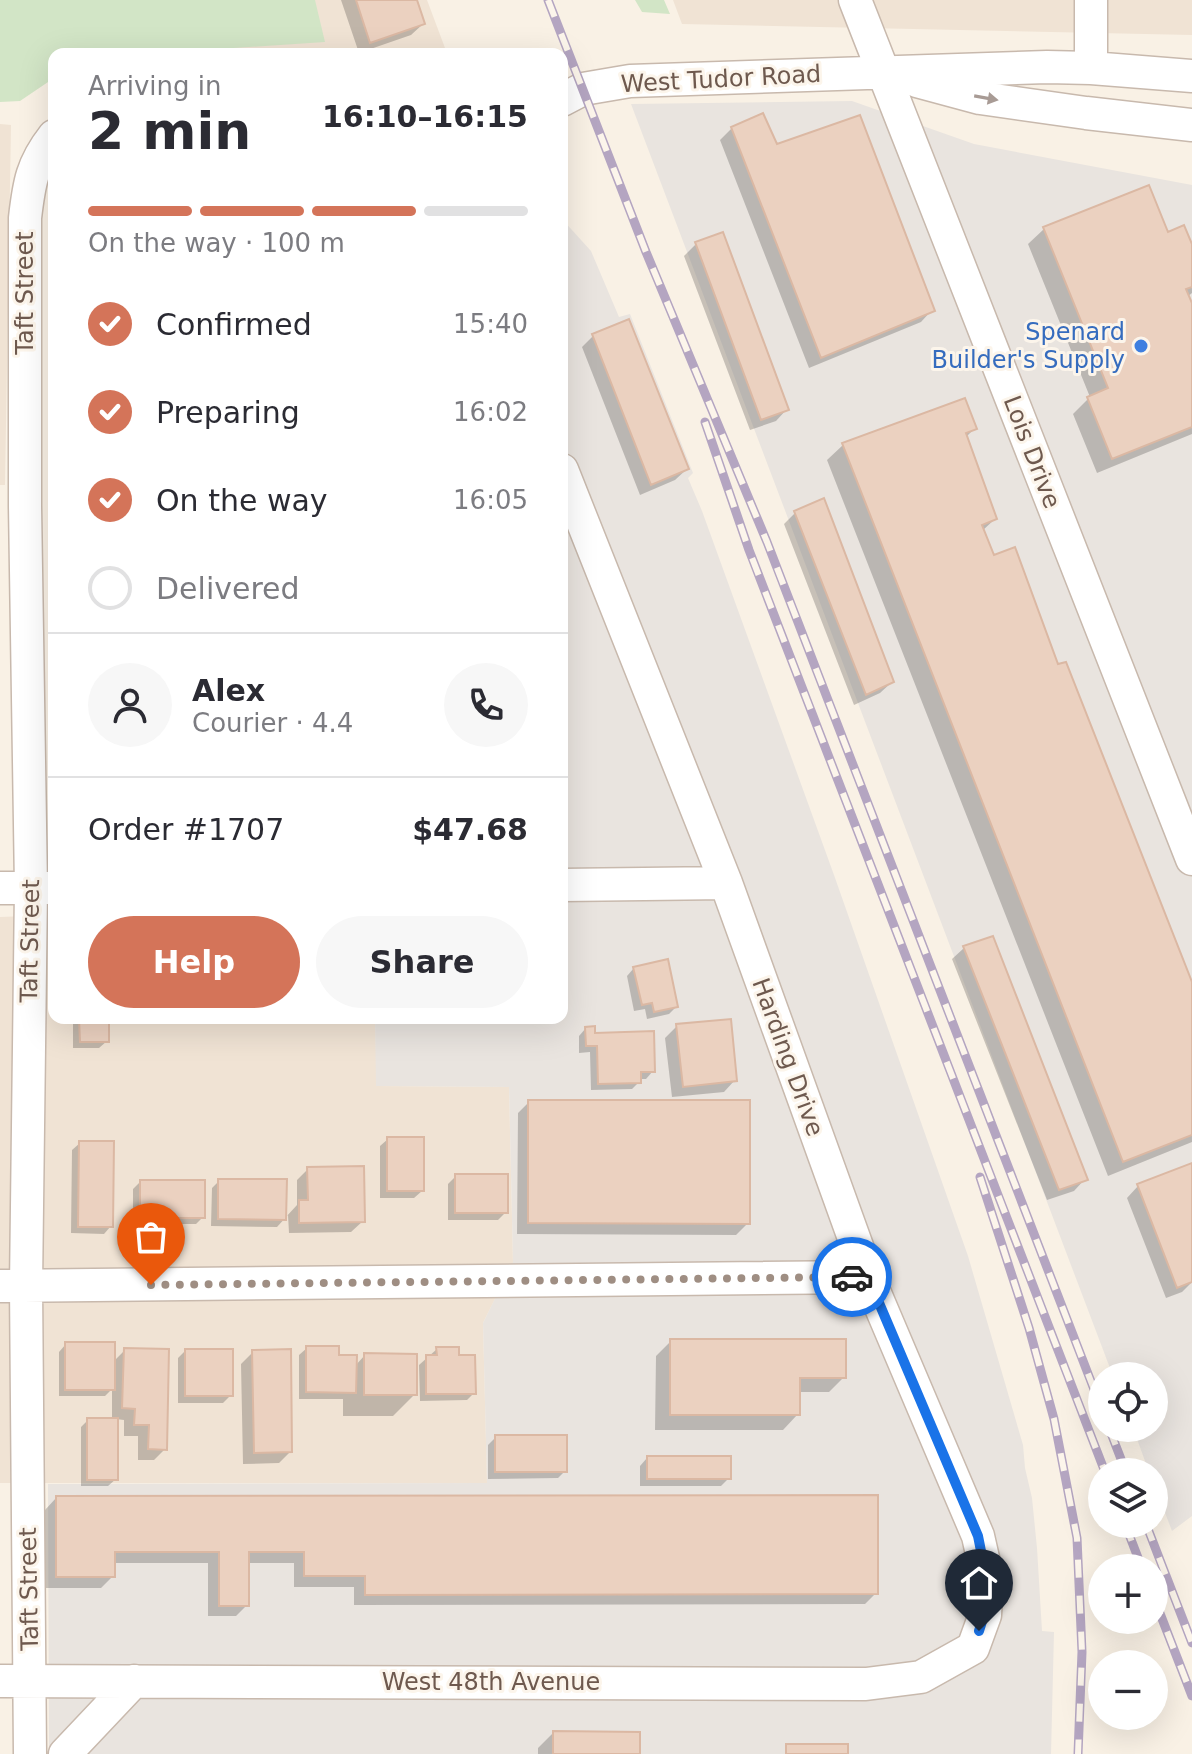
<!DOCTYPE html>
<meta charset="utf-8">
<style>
body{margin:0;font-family:"DejaVu Sans",sans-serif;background:#f7f7f7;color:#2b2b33;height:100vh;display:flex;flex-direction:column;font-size:30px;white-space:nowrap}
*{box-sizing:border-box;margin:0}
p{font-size:26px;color:#7c7c81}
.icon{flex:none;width:44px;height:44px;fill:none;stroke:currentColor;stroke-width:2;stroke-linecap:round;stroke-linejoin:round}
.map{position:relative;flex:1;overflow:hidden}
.details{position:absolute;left:48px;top:48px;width:520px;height:976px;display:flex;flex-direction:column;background:#fff;border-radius:16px;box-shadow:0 8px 32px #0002}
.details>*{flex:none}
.buttons{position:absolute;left:1088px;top:1362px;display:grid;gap:16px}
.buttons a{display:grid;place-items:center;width:80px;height:80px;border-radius:50%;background:#fff;box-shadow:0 8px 32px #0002;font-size:40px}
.pin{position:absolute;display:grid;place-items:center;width:68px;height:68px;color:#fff;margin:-82px -34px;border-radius:50% 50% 50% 0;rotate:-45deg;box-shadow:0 0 8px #0007}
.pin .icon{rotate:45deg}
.courier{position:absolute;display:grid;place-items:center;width:80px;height:80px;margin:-40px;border:6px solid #1a73e8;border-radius:50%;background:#fff;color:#222;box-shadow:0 2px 10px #0007}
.headline em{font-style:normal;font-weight:800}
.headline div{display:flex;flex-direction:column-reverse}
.headline{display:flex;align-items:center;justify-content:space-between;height:136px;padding:0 40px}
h1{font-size:52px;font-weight:800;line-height:60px}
.bar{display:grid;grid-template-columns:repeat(4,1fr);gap:12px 8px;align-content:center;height:96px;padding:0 40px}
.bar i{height:10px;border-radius:6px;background:#e1e1e2}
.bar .active{background:#d47459}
.bar p{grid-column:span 4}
.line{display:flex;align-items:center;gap:20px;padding:0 40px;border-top:2px solid #e1e1e2}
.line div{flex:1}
.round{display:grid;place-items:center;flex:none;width:84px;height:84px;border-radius:42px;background:#f7f7f7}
ol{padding:0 40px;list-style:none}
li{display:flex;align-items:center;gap:24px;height:88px}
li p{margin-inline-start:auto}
li .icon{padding:8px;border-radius:50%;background:#d47459;color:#fff;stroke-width:4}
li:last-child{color:#7c7c81}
li i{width:44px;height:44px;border:4px solid #e1e1e2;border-radius:50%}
.action{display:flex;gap:16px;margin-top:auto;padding:16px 40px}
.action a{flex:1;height:92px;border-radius:48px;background:#d47459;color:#fff;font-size:32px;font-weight:800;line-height:92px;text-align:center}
.action a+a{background:#f7f7f7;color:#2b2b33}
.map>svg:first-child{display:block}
.residential{fill:#f0e3d4}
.industrial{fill:#e9e4df}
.green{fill:#d2e5c6}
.shadow{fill:#0003}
.building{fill:#ebd1c0;stroke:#dbb8a3;stroke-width:2}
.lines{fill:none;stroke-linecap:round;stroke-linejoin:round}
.street-casing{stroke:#c8b9ad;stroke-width:35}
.street{stroke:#fff;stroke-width:32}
.rail-casing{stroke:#b4a5c1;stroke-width:9}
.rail{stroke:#fcf5eb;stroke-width:6;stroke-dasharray:18;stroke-linecap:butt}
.oneway{fill:#a89b95}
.done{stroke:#9f8e83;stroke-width:8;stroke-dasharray:0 14.4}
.route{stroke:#1a73e8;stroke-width:10}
.shop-dot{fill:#3f7fe0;stroke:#fcf5eb;stroke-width:3}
.labels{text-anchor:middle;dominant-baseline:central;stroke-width:6;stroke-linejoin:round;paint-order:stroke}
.street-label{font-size:24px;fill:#6e594e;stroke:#fcf5eb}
.shop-label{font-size:24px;fill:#366cbe;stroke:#fcf5eb;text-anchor:end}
</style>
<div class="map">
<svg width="1192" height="1754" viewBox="0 0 1192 1754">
<rect width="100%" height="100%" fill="#f9f1e5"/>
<!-- residential -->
<path class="residential" d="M0 0H427L445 48 0 49Z
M673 0H1192V35L682 24Z
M0 124 11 125 5 485H0Z
M54 915V1018H375L377 1086 509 1087 513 1263 483 1323 487 1483H0V917Z"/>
<!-- industrial -->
<path class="industrial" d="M852 101 974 144 1192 185V1516L1172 1531 1154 1484V1472H1149L1133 1428H1154V1376H1113L631 104Z
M562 219 591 251 619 317 630 314 693 473 688 478 702 511 834 875 968 1256 1023 1445 1025 1468 1032 1498 1037 1548 1042 1631 1054 1632 1051 1754H49L48 1484 487 1483 483 1323 513 1262 509 1087 376 1086 375 1018H562Z"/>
<!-- green -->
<path class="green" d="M0 0H315L325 42 142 54H54V78L20 101 0 102Z
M635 0H664L670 14 642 12Z"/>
<!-- shadow -->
<path class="shadow" d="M341 0H415L423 24 411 35 359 53Z
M732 128 776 147 932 310 921 322 809 368 720 140Z
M1044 229 1167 234 1192 249V293L1187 297 1192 309V434L1097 473 1073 414 1090 397 1028 244Z
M696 244 787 409 776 421 750 430 684 256Z
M593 336 687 469 675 480 640 495 582 347Z
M974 429 965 438 995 519 982 531 993 557 1057 667 1192 988V1142L1108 1176 827 460 843 445Z
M795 513 892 682 880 693 854 705 784 524Z
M964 948 1085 1179 1074 1191 1047 1200 952 959Z
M634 968 676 1007 669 1014 647 1019 645 1009 634 1011 627 976Z
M73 1018H107V1041L99 1048H73Z
M238 1018H289L285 1022 238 1023Z
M677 1026 735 1080 724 1092 672 1097 665 1038Z
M586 1028 593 1035 653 1071 646 1079H639V1082L632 1089 591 1090 590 1052 579 1053V1036Z
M529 1102 748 1223 736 1235 517 1234 518 1113Z
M388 1139 422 1191 414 1198H380V1146Z
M80 1143 111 1226 104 1234 71 1233 72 1150Z
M1192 1166V1282L1182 1292 1166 1298 1127 1198 1138 1186Z
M308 1169 363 1221 351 1232 289 1233 288 1215 277 1227 211 1226 212 1188 219 1181 285 1218 297 1205V1180Z
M456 1176 506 1212 498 1220H448V1184Z
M140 1182 203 1217 196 1224H133V1189Z
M671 1341 844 1377 829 1392H798V1414L783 1430H655L656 1356Z
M66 1344 113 1362 125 1350 165 1449 154 1460H138V1436H124V1420L116 1419V1479L108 1486H81V1427L88 1420H112V1389L105 1396H59V1352Z
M307 1348 337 1357 355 1366 365 1355 415 1394 393 1416H343V1399H299V1355Z
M437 1349 457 1357 474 1393 467 1400 420 1401 419 1365Z
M185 1351 231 1395 223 1403H178V1358Z
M253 1352 290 1452 279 1463 243 1464 241 1364Z
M496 1437 565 1471 558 1478 488 1479V1445Z
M647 1458 729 1478 721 1486H640V1466Z
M56 1498 876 1593 865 1604 354 1605V1587H294V1563H247V1605L236 1616H208V1563H113V1576L101 1588H45V1510Z
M553 1733 638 1754H538V1748Z"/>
<!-- building -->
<path class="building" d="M356 0H417L425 24 370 43Z
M763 113 777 144 860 115 935 311 821 358 731 127Z
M1149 185 1168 232 1184 225 1192 244V287L1186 289 1192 303V427L1112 459 1087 397 1108 388 1043 227Z
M723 232 789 410 761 420 695 242Z
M629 319 689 469 651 485 592 334Z
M965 398 977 429 966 433 997 519 982 525 994 555 1015 547 1058 664 1066 662 1192 982V1135L1123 1162 842 443Z
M824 498 894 682 866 695 794 511Z
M993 936 1088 1180 1059 1190 963 946Z
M668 959 678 1007 654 1012 652 1003 642 1005 633 967Z
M79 1018H109V1042H80Z
M731 1019 737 1081 683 1087 676 1024Z
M595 1026V1033L654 1031 655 1072H641V1083L598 1084 597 1046H586L585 1027Z
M528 1100H750V1224L528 1223Z
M387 1137H424V1191H387Z
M79 1141H114L113 1227H78Z
M1192 1163V1282L1177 1288 1137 1184Z
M364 1166 365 1222 299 1223V1200H308L307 1167Z
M455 1174H508V1213H455Z
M218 1179H287L286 1220 218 1219Z
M140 1180H205V1218H140Z
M670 1339H846V1378H800V1415H670Z
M65 1342H115V1390H65Z
M306 1346H339V1355H357L356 1393 306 1392Z
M436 1347H459V1355H475L476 1394H426V1355H437Z
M124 1348 169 1349 167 1450 148 1449 149 1425H134L135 1409 122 1408Z
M185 1349H233V1396H185Z
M291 1349 292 1452 254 1453 252 1350Z
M364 1353 417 1354V1395H364Z
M87 1418H118V1480H87Z
M495 1435H567V1472H495Z
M647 1456H731V1479H647Z
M878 1495V1594L365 1595V1576H304V1552H249V1606H219V1552H115V1577H56V1496Z
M553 1731 640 1732V1754H553Z
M786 1744H848V1754H786Z"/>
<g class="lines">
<defs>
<path id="street" d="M855 0 1192 859
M1091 0V68
M917 81 980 98 1086 113 1192 125
M562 100 583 89 630 81 1047 67 1091 68 1192 76
M562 885 726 883
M0 888H54
M0 1286 868 1277
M0 1681 866 1684 921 1677 973 1648 985 1615 987 1576 978 1536 868 1277 726 883 562 470
M30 1754 26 1286 31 888 25 506V218C29 183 32 164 54 136
M65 1754 134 1681"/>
</defs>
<!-- street casing -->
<use href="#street" class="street-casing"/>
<!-- street -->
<use href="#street" class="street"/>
<defs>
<path id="rail" d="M548 0 646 252 767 542 1102 1410
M705 422 749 550 1105 1472
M980 1177 1029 1328 1054 1419 1077 1538 1082 1652 1078 1754
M1109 1428 1126 1472
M1125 1524 1142 1568
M1146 1524 1192 1643
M1154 1598 1192 1696"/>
</defs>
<!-- rail casing -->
<use href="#rail" class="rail-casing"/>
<!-- rail -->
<use href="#rail" class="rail"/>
</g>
<!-- one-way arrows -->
<defs><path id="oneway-solid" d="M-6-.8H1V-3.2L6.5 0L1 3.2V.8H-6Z" transform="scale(2)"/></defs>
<use class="oneway" href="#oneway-solid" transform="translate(986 98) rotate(10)"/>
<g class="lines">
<!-- done -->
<path class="done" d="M151 1285 852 1277"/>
<!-- route -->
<path class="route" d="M852 1277H868L978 1536C985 1570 991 1598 979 1631"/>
</g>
<!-- markers -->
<circle class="shop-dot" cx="1141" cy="346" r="8"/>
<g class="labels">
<!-- street labels -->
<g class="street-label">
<text transform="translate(721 79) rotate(-3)">West Tudor Road</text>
<text transform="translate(25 293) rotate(-90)">Taft Street</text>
<text transform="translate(1032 452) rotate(69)">Lois Drive</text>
<text transform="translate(30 941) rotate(-89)">Taft Street</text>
<text transform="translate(788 1057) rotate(70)">Harding Drive</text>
<text transform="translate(29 1589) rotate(-91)">Taft Street</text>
<text x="491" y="1682">West 48th Avenue</text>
</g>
<!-- shop labels -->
<g class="shop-label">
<text x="1125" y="332">Spenard<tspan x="1125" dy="28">Builder's Supply</tspan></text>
</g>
</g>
</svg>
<div class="buttons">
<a><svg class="icon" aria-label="locate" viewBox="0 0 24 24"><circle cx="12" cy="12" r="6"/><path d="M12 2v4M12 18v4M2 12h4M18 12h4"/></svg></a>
<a><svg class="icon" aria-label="layers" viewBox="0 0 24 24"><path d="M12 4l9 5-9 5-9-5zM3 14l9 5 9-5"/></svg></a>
<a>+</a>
<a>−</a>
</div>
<div class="pin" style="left:151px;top:1285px;background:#ea580c"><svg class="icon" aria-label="bag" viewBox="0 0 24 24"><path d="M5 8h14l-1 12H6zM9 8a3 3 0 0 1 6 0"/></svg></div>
<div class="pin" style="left:979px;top:1631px;background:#1f2937"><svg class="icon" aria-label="home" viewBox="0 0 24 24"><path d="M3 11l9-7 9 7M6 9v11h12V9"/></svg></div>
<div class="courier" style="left:852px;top:1277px"><svg class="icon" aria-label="car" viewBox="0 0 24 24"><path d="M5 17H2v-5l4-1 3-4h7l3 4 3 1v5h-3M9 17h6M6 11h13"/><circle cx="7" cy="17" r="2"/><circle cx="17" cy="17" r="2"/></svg></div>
<section class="details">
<div class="headline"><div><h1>2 min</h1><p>Arriving in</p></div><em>16:10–16:15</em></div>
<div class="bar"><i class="active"></i><i class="active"></i><i class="active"></i><i></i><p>On the way · 100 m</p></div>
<ol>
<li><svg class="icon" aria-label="check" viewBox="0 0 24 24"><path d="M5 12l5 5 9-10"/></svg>Confirmed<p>15:40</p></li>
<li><svg class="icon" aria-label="check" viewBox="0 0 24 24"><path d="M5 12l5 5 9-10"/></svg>Preparing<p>16:02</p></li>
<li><svg class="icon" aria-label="check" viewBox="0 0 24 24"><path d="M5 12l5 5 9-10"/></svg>On the way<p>16:05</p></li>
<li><i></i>Delivered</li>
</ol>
<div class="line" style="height:144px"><a class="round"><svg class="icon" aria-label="person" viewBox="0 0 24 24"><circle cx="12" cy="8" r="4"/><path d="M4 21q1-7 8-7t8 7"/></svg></a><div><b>Alex</b><p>Courier · 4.4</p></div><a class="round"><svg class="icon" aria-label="phone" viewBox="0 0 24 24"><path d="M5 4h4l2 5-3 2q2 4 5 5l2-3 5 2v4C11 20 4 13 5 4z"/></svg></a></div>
<div class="line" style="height:104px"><div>Order #1707</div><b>$47.68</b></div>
<div class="action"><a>Help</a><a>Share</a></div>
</section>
</div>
